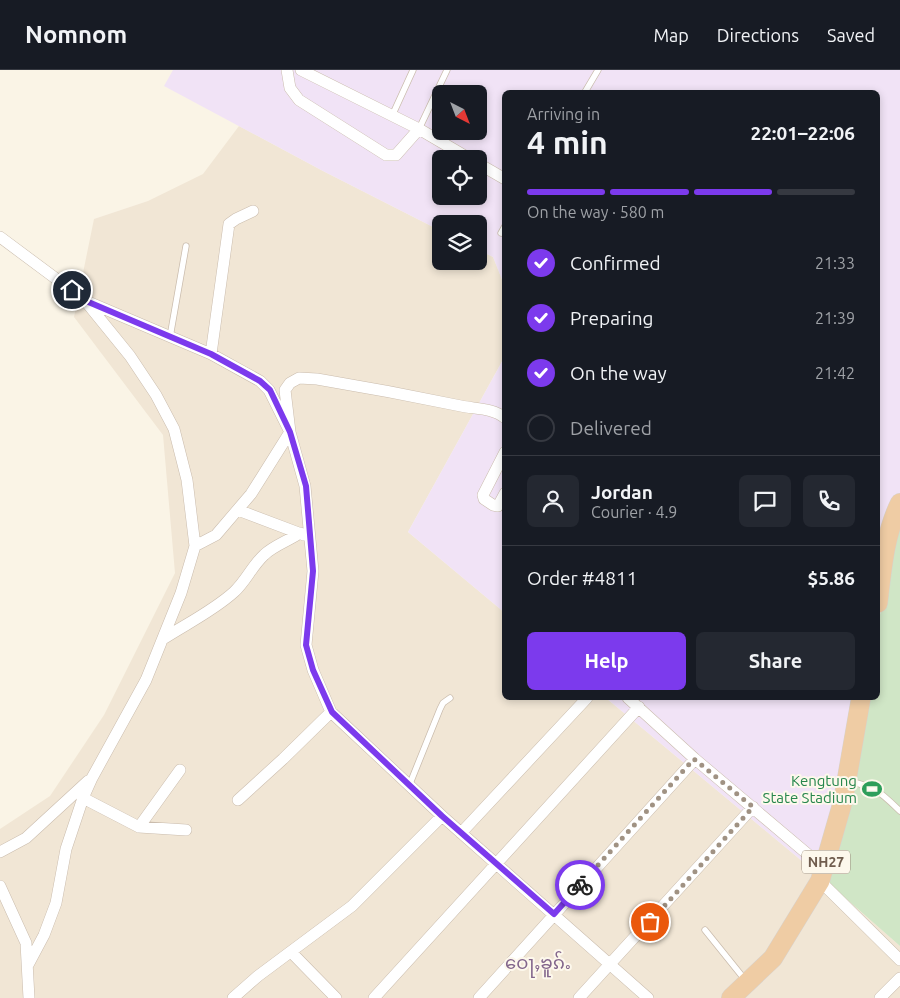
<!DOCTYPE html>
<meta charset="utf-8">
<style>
body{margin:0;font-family:Ubuntu,"Noto Sans Myanmar",sans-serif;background:#242831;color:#f1f3f6;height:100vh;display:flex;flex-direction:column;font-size:19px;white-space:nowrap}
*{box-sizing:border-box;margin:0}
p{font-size:16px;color:#9ea1a6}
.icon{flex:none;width:28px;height:28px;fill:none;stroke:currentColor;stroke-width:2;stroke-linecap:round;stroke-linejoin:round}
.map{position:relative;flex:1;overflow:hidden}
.drawer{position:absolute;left:502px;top:20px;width:378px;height:610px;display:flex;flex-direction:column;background:#171b24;border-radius:8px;box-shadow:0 2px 8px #0003}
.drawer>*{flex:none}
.needle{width:32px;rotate:138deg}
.tools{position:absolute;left:432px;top:15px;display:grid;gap:10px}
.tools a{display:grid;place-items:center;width:55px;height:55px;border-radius:8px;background:#171b24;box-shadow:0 2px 8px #0003;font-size:25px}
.pin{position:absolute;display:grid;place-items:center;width:42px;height:42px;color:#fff;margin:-21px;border:2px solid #fff;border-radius:50%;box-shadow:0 1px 5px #0007}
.courier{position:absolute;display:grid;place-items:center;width:50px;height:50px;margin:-25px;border:4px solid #7c3aed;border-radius:50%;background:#fff;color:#222;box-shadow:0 1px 6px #0007}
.headline em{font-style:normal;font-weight:600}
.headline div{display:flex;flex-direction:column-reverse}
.headline{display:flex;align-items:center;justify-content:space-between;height:85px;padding:0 25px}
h1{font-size:32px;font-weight:600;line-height:38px}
.bar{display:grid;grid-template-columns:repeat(4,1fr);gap:8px 5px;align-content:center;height:60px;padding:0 25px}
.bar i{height:6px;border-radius:4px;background:#363941}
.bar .on{background:#7c3aed}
.bar p{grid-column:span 4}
.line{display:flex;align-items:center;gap:12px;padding:0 25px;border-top:1px solid #363941}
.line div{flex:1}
.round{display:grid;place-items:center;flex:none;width:52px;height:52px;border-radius:8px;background:#242831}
ol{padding:0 25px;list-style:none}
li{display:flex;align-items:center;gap:15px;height:55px}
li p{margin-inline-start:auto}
li .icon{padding:5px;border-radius:50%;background:#7c3aed;color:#fff;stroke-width:4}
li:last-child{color:#9ea1a6}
li i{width:28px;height:28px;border:2px solid #363941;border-radius:50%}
.button{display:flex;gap:10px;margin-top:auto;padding:10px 25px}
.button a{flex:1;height:58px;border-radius:8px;background:#7c3aed;color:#fff;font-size:20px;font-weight:600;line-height:58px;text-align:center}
.button a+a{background:#242831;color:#f1f3f6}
header{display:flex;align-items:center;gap:30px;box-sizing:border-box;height:70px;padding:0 25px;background:#171b24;border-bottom:1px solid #363941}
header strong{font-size:24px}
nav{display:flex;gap:28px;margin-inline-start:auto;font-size:18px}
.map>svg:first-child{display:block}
.residential{fill:#f1e6d5}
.education{fill:#f1e3f6;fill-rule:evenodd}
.green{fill:#d0e6c6}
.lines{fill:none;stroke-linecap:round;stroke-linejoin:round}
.service-casing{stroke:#cabcad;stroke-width:7}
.minor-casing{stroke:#cabcad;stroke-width:12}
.trunk-casing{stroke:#d7d2cd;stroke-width:20}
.service{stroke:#fff;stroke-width:5.5}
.minor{stroke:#fff;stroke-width:11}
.trunk{stroke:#efcca4;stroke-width:19}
.done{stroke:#a09283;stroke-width:5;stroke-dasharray:0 9}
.route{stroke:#7c3aed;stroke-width:6}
.labels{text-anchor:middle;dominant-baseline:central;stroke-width:4;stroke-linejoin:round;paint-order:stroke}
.shield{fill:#fdf8ec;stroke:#9a8c7d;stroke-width:1}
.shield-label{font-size:14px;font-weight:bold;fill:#705d4e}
.leisure-label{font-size:15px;fill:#27864d;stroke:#fdf8ec;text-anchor:end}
.quarter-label{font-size:18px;fill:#83668c;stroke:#fdf8ec}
</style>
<header>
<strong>Nomnom</strong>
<nav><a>Map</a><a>Directions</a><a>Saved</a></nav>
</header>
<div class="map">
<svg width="900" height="928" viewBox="0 0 900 928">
<rect width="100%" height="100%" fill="#faf4e6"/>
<!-- residential -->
<path class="residential" d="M239 56 323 101 441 161V191H479V180L493 187 505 217V286L408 462 505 543V628H606L826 811 900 876V928H0V759L50 726 104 645 175 503 163 365 74 247 94 149 148 131 203 104Z"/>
<!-- education -->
<path class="education" d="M173 0H900V442L878 555V22H505V217L493 187 479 180V154H441V161L323 101 164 16ZM441 24H479V61H441ZM441 89H479V126H441Z
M505 286V543L408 462Z
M606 628H863L826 811Z"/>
<!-- green -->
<path class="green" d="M900 442V876L826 811 863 628H878V555Z"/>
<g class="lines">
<defs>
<path id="service" d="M585 22 598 0
M392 46 413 0
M419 59 447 0
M501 163 505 156
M170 267 186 176
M849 711C877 718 879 721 900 741
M409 716 440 639 443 633 450 628
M705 860 746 911"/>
<path id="minor" d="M287 0 290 18 299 30 386 85H396L419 59
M301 0 419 59 470 89
M479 94 505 109
M0 167 86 231 211 284 260 311 269 320 290 362 305 416 313 501 306 575 313 600 331 642 442 746 648 928
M211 284 229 154 236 149 253 141
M505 382 483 425 484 429 493 435 498 436 505 423
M238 440 304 465
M195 476 216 465 251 424 290 362 285 320 290 313 299 308 317 309C365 317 413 326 461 336 476 339 493 338 505 348
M163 569C186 554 213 541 234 522 246 511 252 496 264 485 273 476 288 471 300 463
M628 628 695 689 824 798
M83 728 139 757 186 760
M238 730 283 689 331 642
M139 757 180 700
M461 763 587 628
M0 782 26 768 88 711
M820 811 900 890
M0 816 26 873 29 928
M291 882 336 928
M28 895 44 865 56 833 66 779 83 728 92 708 146 610 181 523 195 476 187 410 174 359 156 325 130 286 87 233
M233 928 258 906 352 836 442 746
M374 928 639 637
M479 928 695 689
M579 928 753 737
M880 928 900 908"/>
<path id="trunk" d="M878 533C882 499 885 463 900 433
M731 928 773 888 820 811 843 731 861 628"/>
</defs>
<!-- service casing -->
<use href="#service" class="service-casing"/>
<!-- minor casing -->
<use href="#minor" class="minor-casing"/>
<!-- trunk casing -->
<use href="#trunk" class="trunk-casing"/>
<!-- service -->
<use href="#service" class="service"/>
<!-- minor -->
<use href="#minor" class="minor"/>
<!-- trunk -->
<use href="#trunk" class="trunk"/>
</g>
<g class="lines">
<!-- done -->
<path class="done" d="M580 815 694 689 753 737 650 852"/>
<!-- route -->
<path class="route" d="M72 220 86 231 211 284 260 311 270 320 290 362 306 416 313 501 306 575 313 600 332 642 442 746 554 844 580 815"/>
</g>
<!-- icons -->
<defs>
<symbol id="stadium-bare" viewBox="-9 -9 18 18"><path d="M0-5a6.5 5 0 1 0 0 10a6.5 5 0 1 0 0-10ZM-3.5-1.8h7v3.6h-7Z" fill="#2e9e5b" stroke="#fdf8ec" stroke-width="2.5" paint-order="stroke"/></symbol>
</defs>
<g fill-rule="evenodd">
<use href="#stadium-bare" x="858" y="705" width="28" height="28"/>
</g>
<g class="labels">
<!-- shield labels -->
<rect class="shield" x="802" y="780.5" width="48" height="23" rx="4"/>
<g class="shield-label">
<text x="826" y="792">NH27</text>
</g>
<!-- leisure labels -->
<g class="leisure-label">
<text x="857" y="710">Kengtung<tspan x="857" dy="17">State Stadium</tspan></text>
</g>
<!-- quarter labels -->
<g class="quarter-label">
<text x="538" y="892">ဝေႃႇၶူၵ်ႉ</text>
</g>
</g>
</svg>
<div class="tools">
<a><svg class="needle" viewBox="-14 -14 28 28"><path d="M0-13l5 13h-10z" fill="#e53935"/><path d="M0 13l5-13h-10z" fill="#9ea1a6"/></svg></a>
<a><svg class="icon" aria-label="locate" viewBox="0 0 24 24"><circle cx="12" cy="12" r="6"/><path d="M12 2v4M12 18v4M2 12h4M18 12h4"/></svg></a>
<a><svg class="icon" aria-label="layers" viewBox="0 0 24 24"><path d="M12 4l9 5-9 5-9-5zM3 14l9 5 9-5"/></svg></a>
</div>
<div class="pin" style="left:650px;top:852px;background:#ea580c"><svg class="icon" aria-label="bag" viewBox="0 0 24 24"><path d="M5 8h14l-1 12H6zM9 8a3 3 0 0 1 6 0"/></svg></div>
<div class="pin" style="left:72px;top:220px;background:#1f2937"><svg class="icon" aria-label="home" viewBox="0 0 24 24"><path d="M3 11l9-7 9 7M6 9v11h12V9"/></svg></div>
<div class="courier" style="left:580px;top:815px"><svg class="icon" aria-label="bike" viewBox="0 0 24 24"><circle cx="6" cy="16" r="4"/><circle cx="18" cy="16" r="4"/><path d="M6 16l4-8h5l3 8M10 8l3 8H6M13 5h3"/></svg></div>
<section class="drawer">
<div class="headline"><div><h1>4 min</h1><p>Arriving in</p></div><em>22:01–22:06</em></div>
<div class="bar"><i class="on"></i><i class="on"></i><i class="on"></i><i></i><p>On the way · 580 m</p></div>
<ol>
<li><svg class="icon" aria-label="check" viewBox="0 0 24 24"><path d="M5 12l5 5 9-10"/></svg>Confirmed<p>21:33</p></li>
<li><svg class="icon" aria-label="check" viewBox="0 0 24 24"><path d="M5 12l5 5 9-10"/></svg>Preparing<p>21:39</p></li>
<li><svg class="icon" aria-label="check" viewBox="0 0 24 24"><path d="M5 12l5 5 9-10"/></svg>On the way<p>21:42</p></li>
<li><i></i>Delivered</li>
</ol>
<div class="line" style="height:90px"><a class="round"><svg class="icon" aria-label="person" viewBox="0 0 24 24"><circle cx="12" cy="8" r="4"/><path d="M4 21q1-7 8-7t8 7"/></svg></a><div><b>Jordan</b><p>Courier · 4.9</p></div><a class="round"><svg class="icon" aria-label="chat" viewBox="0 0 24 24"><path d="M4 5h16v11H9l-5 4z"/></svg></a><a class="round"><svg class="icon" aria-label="phone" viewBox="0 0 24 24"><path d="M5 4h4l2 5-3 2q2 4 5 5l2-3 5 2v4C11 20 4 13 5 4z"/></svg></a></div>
<div class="line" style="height:65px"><div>Order #4811</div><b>$5.86</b></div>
<div class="button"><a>Help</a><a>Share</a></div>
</section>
</div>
